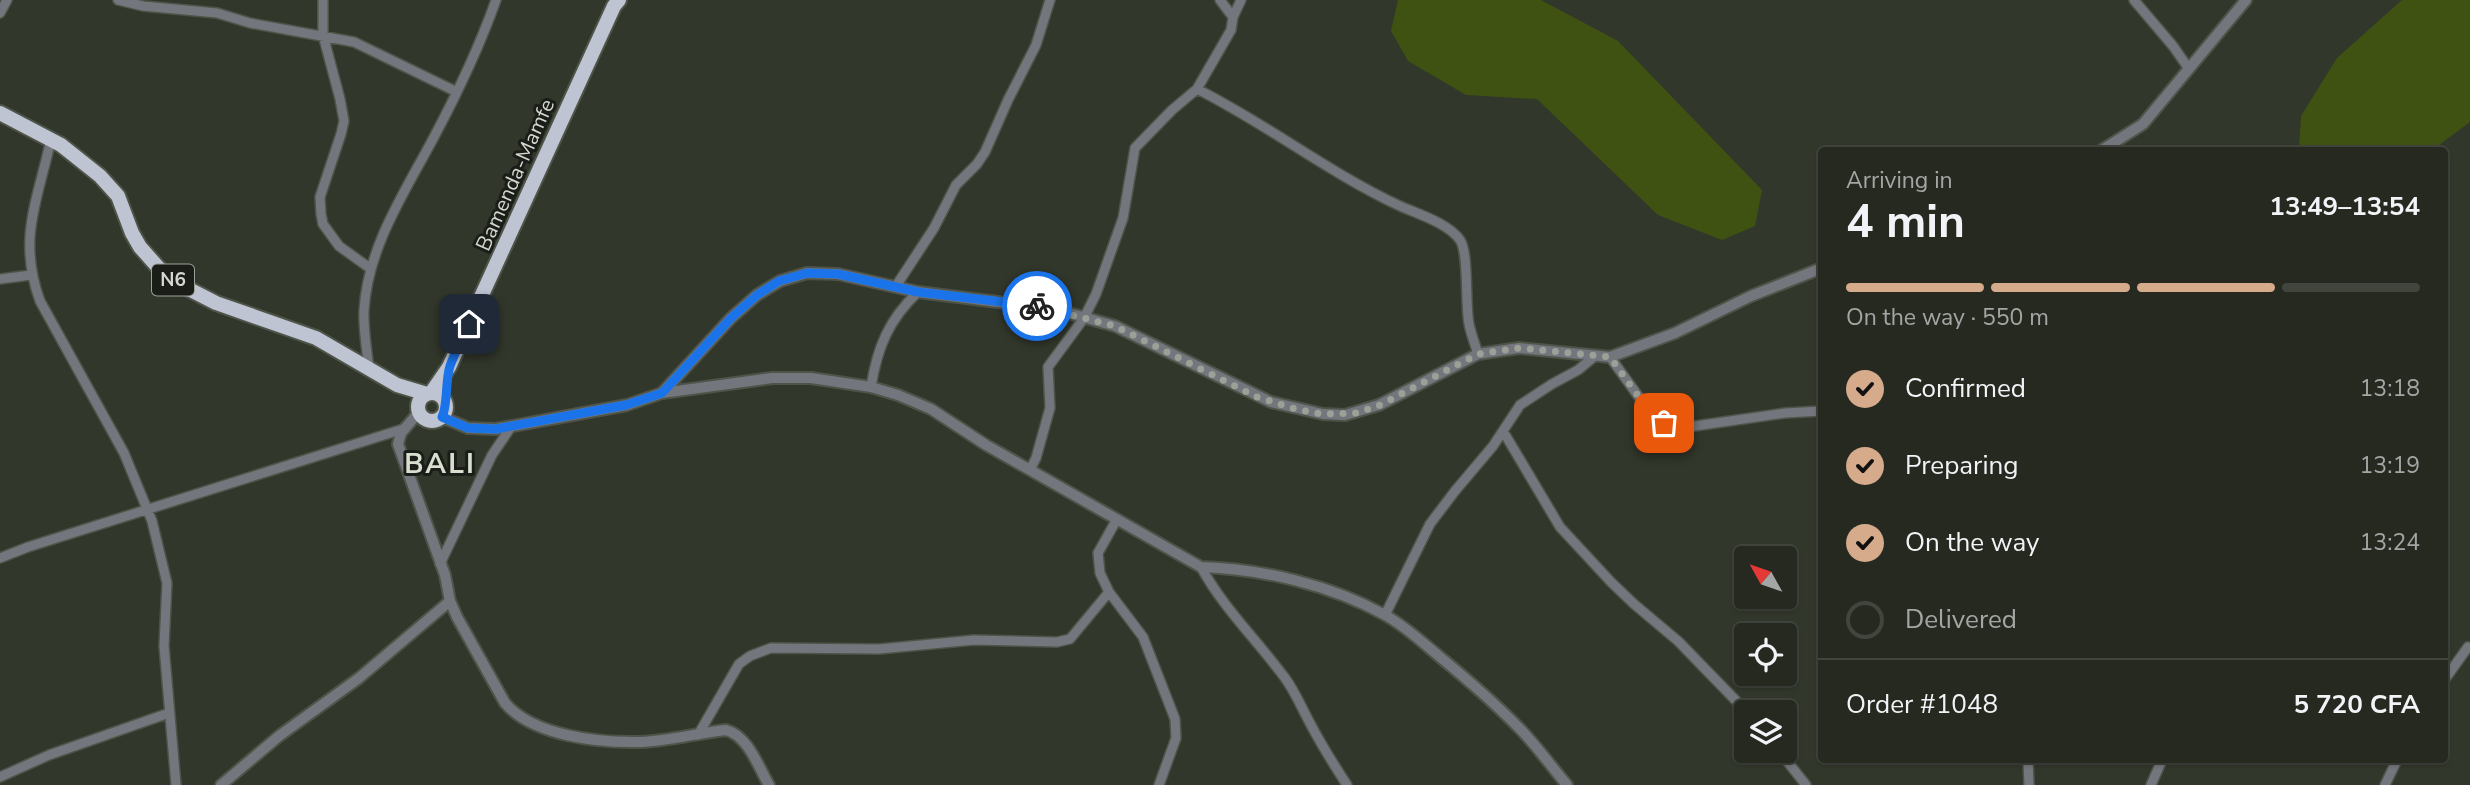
<!DOCTYPE html>
<meta charset="utf-8">
<style>
body{margin:0;font-family:"Nunito Sans",sans-serif;background:#32352d;color:#f1f3f6;height:100vh;display:flex;flex-direction:column;font-size:26px;white-space:nowrap}
*{box-sizing:border-box;margin:0}
p{font-size:23px;color:#a4a6a5}
.icon{flex:none;width:38px;height:38px;fill:none;stroke:currentColor;stroke-width:2;stroke-linecap:round;stroke-linejoin:round}
.map{position:relative;flex:1;overflow:hidden}
.side{position:absolute;left:1818px;top:147px;width:630px;height:616px;display:flex;flex-direction:column;background:#262920;border-radius:7px;box-shadow:0 2px 5px #0004,0 0 0 2px #42453e}
.side>*{flex:none}
.needle{width:46px;rotate:310deg}
.buttons{position:absolute;left:1734px;top:546px;display:grid;gap:14px}
.buttons a{display:grid;place-items:center;width:63px;height:63px;border-radius:7px;background:#262920;box-shadow:0 2px 5px #0004,0 0 0 2px #42453e;font-size:35px}
.pin{position:absolute;display:grid;place-items:center;width:60px;height:60px;color:#fff;margin:-30px;border-radius:14px;box-shadow:0 4px 10px #0006}
.courier{position:absolute;display:grid;place-items:center;width:70px;height:70px;margin:-35px;border:5px solid #1a73e8;border-radius:50%;background:#fff;color:#222;box-shadow:0 2px 9px #0007}
.headline em{font-style:normal;font-weight:700}
.headline div{display:flex;flex-direction:column-reverse}
.headline{display:flex;align-items:center;justify-content:space-between;height:119px;padding:0 28px}
h1{font-size:46px;font-weight:700;line-height:52px}
.bar{display:grid;grid-template-columns:repeat(4,1fr);gap:10px 7px;align-content:center;height:84px;padding:0 28px}
.bar i{height:9px;border-radius:5px;background:#42453e}
.bar .on{background:#d6ab8b}
.bar p{grid-column:span 4}
.line{display:flex;align-items:center;gap:18px;padding:0 28px;border-top:2px solid #42453e}
.line div{flex:1}
ol{padding:0 28px;list-style:none}
li{display:flex;align-items:center;gap:21px;height:77px}
li p{margin-inline-start:auto}
li .icon{padding:7px;border-radius:50%;background:#d6ab8b;color:#111;stroke-width:4}
li:last-child{color:#a4a6a5}
li i{width:38px;height:38px;border:4px solid #42453e;border-radius:50%}
.map>svg:first-child{display:block}
.green{fill:#3f5212}
.lines{fill:none;stroke-linecap:round;stroke-linejoin:round}
.minor-casing{stroke:#4f5449;stroke-width:12}
.tertiary-casing{stroke:#4f5449;stroke-width:14}
.trunk-casing{stroke:#4f5449;stroke-width:18}
.minor{stroke:#74767d;stroke-width:9}
.tertiary{stroke:#74767d;stroke-width:10}
.trunk{stroke:#bec4d2;stroke-width:14}
.done{stroke:#9ca096;stroke-width:7;stroke-dasharray:0 12.6}
.route{stroke:#1a73e8;stroke-width:9}
.labels{text-anchor:middle;dominant-baseline:central;stroke-width:6;stroke-linejoin:round;paint-order:stroke}
.shield{fill:#1b1e18;stroke:#9da099;stroke-width:2}
.shield-label{font-size:19px;font-weight:bold;fill:#d5d8d0}
.street-label{font-size:21px;fill:#d5d8d0;stroke:#1b1e18}
.district-label{font-size:28px;font-weight:bold;letter-spacing:2px;fill:#d9dfcf;stroke:#1b1e18}
</style>
<div class="map">
<svg width="2470" height="785" viewBox="0 0 2470 785">
<rect width="100%" height="100%" fill="#32372b"/>
<!-- green -->
<path class="green" d="M1398 0H1541L1618 41 1762 190 1755 226 1722 240 1658 215 1537 99 1466 95 1408 61 1391 31Z
M2402 0H2470V122L2432 150H2299L2301 116 2337 58Z"/>
<g class="lines">
<defs>
<path id="minor" d="M118 0 143 6 217 13 250 23 354 42 457 92
M323 0V35L340 99 344 121 341 134 320 197 321 214 323 224 339 246 371 269
M2134 0 2173 46 2189 69
M0 13 7 0
M1233 17 1241 0
M1197 89C1267 124 1329 173 1400 206 1418 214 1448 223 1460 240 1469 253 1465 304 1469 324 1471 334 1475 344 1478 354
M51 139C38 200 17 238 40 301L124 453 152 521 167 583 164 646 176 785
M0 279 31 275
M896 286 934 228 956 185 977 164 985 152 1008 100 1036 45 1050 0
M1610 357 1649 411 1674 429 1785 413 1822 411
M369 369C367 350 363 330 364 310 368 246 405 192 434 137 458 92 479 48 496 0
M871 387C877 348 889 319 918 292
M1503 431 1560 527 1611 582 1634 604 1678 641 1747 712
M1030 470 1036 458 1050 408 1048 367 1084 318 1096 294 1123 218 1135 148 1172 110 1197 89 1231 30 1233 17 1220 0
M1117 519 1098 553 1100 573 1109 592 1143 637 1175 719 1176 738 1159 785
M0 558 28 547 403 429
M440 564 492 455 511 427
M1201 567C1224 609 1257 640 1285 678 1296 693 1302 709 1311 725 1322 746 1334 765 1347 785
M1385 615 1430 524 1455 491 1493 446 1520 405 1552 384 1578 370 1595 356
M2445 679 2468 647
M698 735 739 664 750 656 771 648 879 649 974 640 1057 642 1070 639 1109 592
M1779 751 1806 785
M2028 760 2029 785
M0 777 49 755 169 713
M2151 785 2162 760
M2385 785 2397 760"/>
<path id="tertiary" d="M2102 150 2143 124 2246 0
M662 393 772 378H811L871 387 898 395 931 409 986 445 1201 567C1263 569 1331 585 1385 615 1405 626 1422 642 1440 657 1468 680 1497 705 1523 732 1538 748 1552 767 1567 785
M419 412 401 433 398 444 445 575 450 601 457 617 505 703C533 736 599 743 641 742 669 741 698 733 726 730 748 736 758 766 769 785
M442 417 468 428 496 429 627 405 662 393 731 318 757 295 780 281 807 273 838 274 918 292 1054 309 1115 326 1271 402 1323 414 1345 415 1379 405 1478 354 1519 348 1610 357 1675 333 1751 296 1822 268
M221 785 279 736 359 678 450 601"/>
<path id="trunk" d="M0 113 61 145 100 176 118 196 132 233 140 247 164 274 179 284 216 303 316 338 397 385 427 394
M431 393 449 367 614 6 619 0
M418 407a14 14 0 1 1 28 0a14 14 0 1 1-28 0Z"/>
</defs>
<!-- minor casing -->
<use href="#minor" class="minor-casing"/>
<!-- tertiary casing -->
<use href="#tertiary" class="tertiary-casing"/>
<!-- trunk casing -->
<use href="#trunk" class="trunk-casing"/>
<!-- minor -->
<use href="#minor" class="minor"/>
<!-- tertiary -->
<use href="#tertiary" class="tertiary"/>
<!-- trunk -->
<use href="#trunk" class="trunk"/>
</g>
<g class="lines">
<!-- done -->
<path class="done" d="M1037 306 1115 326 1257 397 1299 410 1323 414 1357 413 1380 405 1478 354 1519 348 1610 357 1649 411 1664 423"/>
<!-- route -->
<path class="route" d="M469 324C463 338 455 352 450 366 445 381 448 406 442 417L468 428 496 429 626 405 662 393 731 318 757 295 779 281 807 273 838 274 918 292 1037 306"/>
</g>
<g class="labels">
<!-- shield labels -->
<rect class="shield" x="152" y="264.5" width="42" height="31" rx="5"/>
<g class="shield-label">
<text x="173" y="280">N6</text>
</g>
<!-- street labels -->
<g class="street-label">
<text transform="translate(515 175) rotate(-66)">Bamenda-Mamfe</text>
</g>
<!-- district labels -->
<g class="district-label">
<text x="440" y="464">BALI</text>
</g>
</g>
</svg>
<div class="buttons">
<a><svg class="needle" viewBox="-14 -14 28 28"><path d="M0-13l5 13h-10z" fill="#e53935"/><path d="M0 13l5-13h-10z" fill="#a4a6a5"/></svg></a>
<a><svg class="icon" aria-label="locate" viewBox="0 0 24 24"><circle cx="12" cy="12" r="6"/><path d="M12 2v4M12 18v4M2 12h4M18 12h4"/></svg></a>
<a><svg class="icon" aria-label="layers" viewBox="0 0 24 24"><path d="M12 4l9 5-9 5-9-5zM3 14l9 5 9-5"/></svg></a>
</div>
<div class="pin" style="left:1664px;top:423px;background:#ea580c"><svg class="icon" aria-label="bag" viewBox="0 0 24 24"><path d="M5 8h14l-1 12H6zM9 8a3 3 0 0 1 6 0"/></svg></div>
<div class="pin" style="left:469px;top:324px;background:#1f2937"><svg class="icon" aria-label="home" viewBox="0 0 24 24"><path d="M3 11l9-7 9 7M6 9v11h12V9"/></svg></div>
<div class="courier" style="left:1037px;top:306px"><svg class="icon" aria-label="bike" viewBox="0 0 24 24"><circle cx="6" cy="16" r="4"/><circle cx="18" cy="16" r="4"/><path d="M6 16l4-8h5l3 8M10 8l3 8H6M13 5h3"/></svg></div>
<section class="side">
<div class="headline"><div><h1>4 min</h1><p>Arriving in</p></div><em>13:49–13:54</em></div>
<div class="bar"><i class="on"></i><i class="on"></i><i class="on"></i><i></i><p>On the way · 550 m</p></div>
<ol>
<li><svg class="icon" aria-label="check" viewBox="0 0 24 24"><path d="M5 12l5 5 9-10"/></svg>Confirmed<p>13:18</p></li>
<li><svg class="icon" aria-label="check" viewBox="0 0 24 24"><path d="M5 12l5 5 9-10"/></svg>Preparing<p>13:19</p></li>
<li><svg class="icon" aria-label="check" viewBox="0 0 24 24"><path d="M5 12l5 5 9-10"/></svg>On the way<p>13:24</p></li>
<li><i></i>Delivered</li>
</ol>
<div class="line" style="height:91px"><div>Order #1048</div><b>5 720 CFA</b></div>
</section>
</div>
